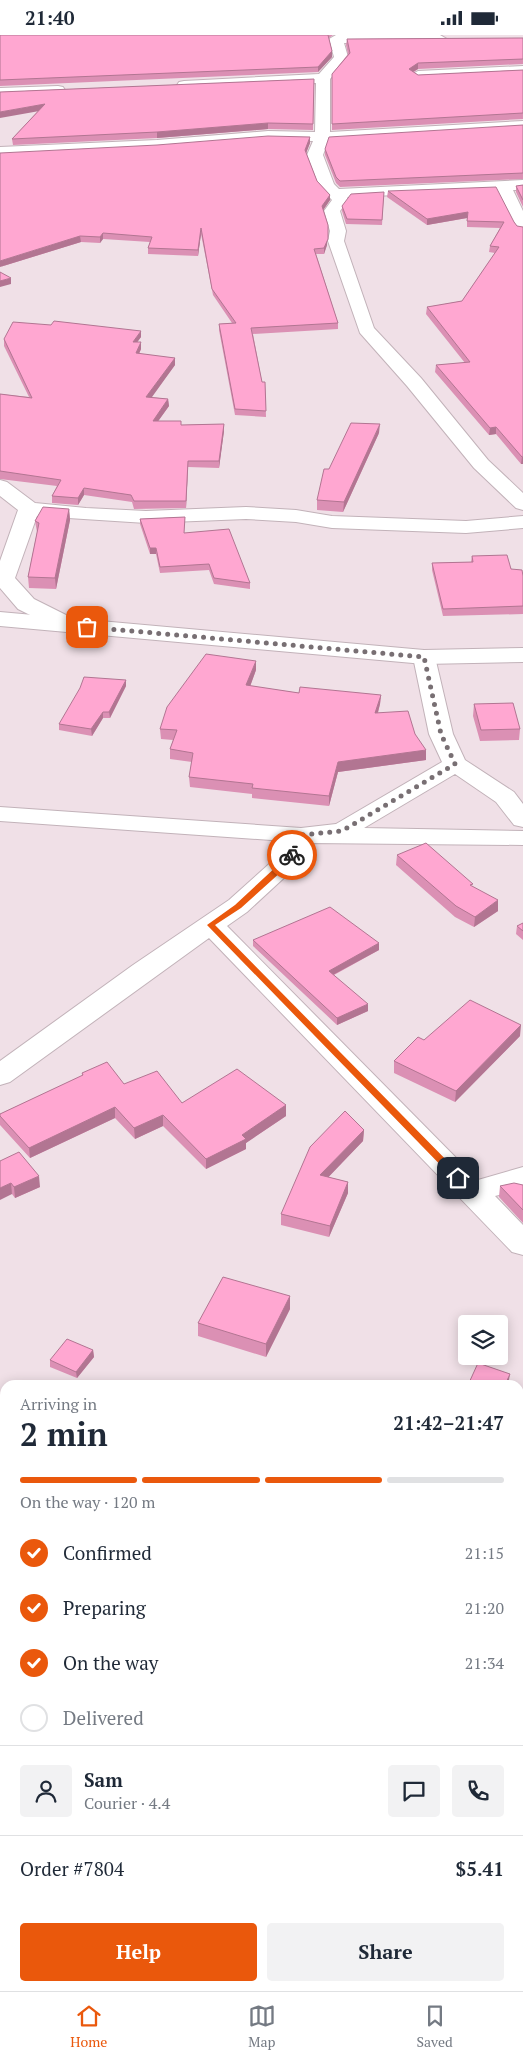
<!DOCTYPE html>
<meta charset="utf-8">
<style>
body{margin:0;font-family:"PT Serif",serif;background:#f2f2f3;color:#1f2937;height:100vh;display:flex;flex-direction:column;font-size:19px;white-space:nowrap}
*{box-sizing:border-box;margin:0}
p{font-size:16px;color:#747a83}
.icon{flex:none;width:28px;height:28px;fill:none;stroke:currentColor;stroke-width:2;stroke-linecap:round;stroke-linejoin:round}
.map{position:relative;flex:1;overflow:hidden}
.details{position:absolute;left:0px;top:1345px;width:524px;height:611px;display:flex;flex-direction:column;background:#fff;border-radius:15px 15px 0 0;box-shadow:0 2px 12px #0003}
.details>*{flex:none}
.controls{position:absolute;left:458px;top:1280px;display:grid;gap:10px}
.controls a{display:grid;place-items:center;width:50px;height:50px;border-radius:5px;background:#fff;box-shadow:0 2px 12px #0003;font-size:25px}
.pin{position:absolute;display:grid;place-items:center;width:42px;height:42px;color:#fff;margin:-21px;border-radius:10px;box-shadow:0 2px 8px #0006}
.courier{position:absolute;display:grid;place-items:center;width:50px;height:50px;margin:-25px;border:4px solid #ea580c;border-radius:50%;background:#fff;color:#222;box-shadow:0 1px 6px #0007}
.overview em{font-style:normal;font-weight:600}
.overview div{display:flex;flex-direction:column-reverse}
.overview{display:flex;align-items:center;justify-content:space-between;height:85px;padding:0 20px}
h1{font-size:32px;font-weight:600;line-height:38px}
.bar{display:grid;grid-template-columns:repeat(4,1fr);gap:8px 5px;align-content:center;height:60px;padding:0 20px}
.bar i{height:6px;border-radius:4px;background:#e0e1e3}
.bar .selected{background:#ea580c}
.bar p{grid-column:span 4}
.line{display:flex;align-items:center;gap:12px;padding:0 20px;border-top:1px solid #e0e1e3}
.line div{flex:1}
.round{display:grid;place-items:center;flex:none;width:52px;height:52px;border-radius:5px;background:#f2f2f3}
ol{padding:0 20px;list-style:none}
li{display:flex;align-items:center;gap:15px;height:55px}
li p{margin-inline-start:auto}
li .icon{padding:5px;border-radius:50%;background:#ea580c;color:#fff;stroke-width:4}
li:last-child{color:#747a83}
li i{width:28px;height:28px;border:2px solid #e0e1e3;border-radius:50%}
.primary-button{display:flex;gap:10px;margin-top:auto;padding:10px 20px}
.primary-button a{flex:1;height:58px;border-radius:5px;background:#ea580c;color:#fff;font-size:20px;font-weight:600;line-height:58px;text-align:center}
.primary-button a+a{background:#f2f2f3;color:#1f2937}
.status{display:flex;justify-content:space-between;align-items:center;height:35px;padding:0 25px;background:#fff;direction:ltr}
.status svg{height:14px;fill:currentColor}
.dock{display:flex;justify-content:space-around;align-items:center;height:70px;border-top:1px solid #e0e1e3;background:#fff;font-size:14px;color:#747a83}
.dock a{display:grid;justify-items:center;gap:2px}
.dock .selected{color:#ea580c}
.map>svg:first-child{display:block}
.lines{fill:none;stroke-linecap:round;stroke-linejoin:round}
.minor-casing{stroke:#c2b2b9;stroke-width:2}
.tertiary-casing{stroke:#c2b2b9;stroke-width:2}
.minor{fill:#fff;fill-rule:evenodd}
.tertiary{fill:#fff;fill-rule:evenodd}
.wall{fill:#db90b4}
.shaded-wall{fill:#b27592}
.building{fill:#ffa7d1;stroke:#b27592}
.route{fill:#ea580c}
.done{stroke:#786f73;stroke-width:5;stroke-dasharray:0 9}
</style>
<div class="status"><b>21:40</b><svg viewBox="0 0 49 12"><path d="M0 12V9h3v3zM5 12V6h3v6zM10 12V3h3v9zM15 12V0h3v12zM26 1h20v11H26zM47 4h2v5h-2z"/></svg></div>
<div class="map">
<svg width="523" height="1956" viewBox="0 0 523 1956">
<rect width="100%" height="100%" fill="#f0e0e7"/>
<g class="lines">
<defs>
<path id="minor" d="M336 0H440L447 4 440 8H344L348 22 330 44V97L523 86V94L328 106 323 120 334 149 339 154 523 145V155H513L523 176V197L517 195 515 192 497 156 347 162 349 164 340 176 346 196 344 206 374 293 421 343 488 425 523 458V475L516 473 474 433 407 351 360 298 328 206 330 196 324 176 332 165 319 151 307 120 313 106 268 105 157 114 0 122V112L157 105 268 96 315 97 316 48 184 54 179 53 177 50 179 47 184 46 319 39 334 22 329 4Z
M523 31V39L418 44 411 40 418 36Z
M58 51 63 52 65 55 63 58 0 61V53Z
M0 445 7 447 35 468 86 473 146 476 246 472 296 475 332 481 466 486 523 481V493L466 498 332 493 296 487 246 484 146 488 37 481 15 543 34 564 76 585 79 590 76 595 68 597 60 595 18 574 0 553V526L18 475 0 461Z
M424 615 432 617 435 622 453 699 465 725 514 757 523 769V792L514 790 496 767 455 739 364 793 523 796V810L310 808 298 830 247 877 227 891 478 1145 523 1132V1154L495 1161 523 1190V1220L512 1217 209 903 10 1047 0 1050V1026L133 930 229 865 278 821 285 806 0 786V772L301 793 336 789 442 727 429 699 413 622 416 617Z
M523 1779V1815L519 1816V1780Z
M0 1835 5 1837V1913L0 1911Z
M519 1838 523 1839V1877L519 1876Z
M14 1951H57L59 1956H16Z"/>
<path id="tertiary" d="M0 577 424 615 523 613V627L424 629 0 591Z"/>
</defs>
<!-- minor casing -->
<use href="#minor" class="minor-casing"/>
<!-- tertiary casing -->
<use href="#tertiary" class="tertiary-casing"/>
<!-- minor -->
<use href="#minor" class="minor"/>
<!-- tertiary -->
<use href="#tertiary" class="tertiary"/>
</g>
<!-- wall -->
<path class="wall" d="M0 0H333L329 3 332 16V22L318 37 0 51Z
M523 3V29L418 34 414 37 418 40 523 35V84L332 95V39L348 19 346 10 347 4Z
M314 44 313 95 268 94 157 103 13 110 12 104 38 76 0 57Z
M523 90V144L340 152 336 148 325 120V114Z
M310 102V108L306 118 317 146 330 160V165L323 175 327 210 324 219H316L338 288V294L253 299 262 347H265L266 382 235 380 219 295V289L232 288 213 260 201 199 198 221 148 219V213L150 207 103 204 100 208 81 207 0 232Z
M523 150V172L516 157V151Z
M388 156 514 187 517 191 523 193V429H521L496 399 489 400 435 337 436 330 465 328 426 279 427 272 462 266 495 218 489 217 490 211 500 193 467 192V183L427 190 387 162Z
M384 157 382 190 346 189 342 176V171Z
M141 302 137 307 141 314 139 319 175 323V330L151 362 168 364 169 371 158 386H181V390L224 389V396L219 433 188 432 186 473 134 474 132 467 84 460 78 470 52 468V461L57 451 0 444V359L29 362 4 311V304Z
M379 398 343 477 317 475V465Z
M69 474 70 485 56 554 29 553 28 542 37 497 35 486Z
M185 482 184 498 250 548V554L214 549 209 535 160 538 156 519H150L140 489V484Z
M472 521 511 534 523 541V579L443 581 432 535V528L471 527Z
M256 635 250 651 299 658 381 660 380 669 378 678 415 699 426 725 338 737 329 771 252 763V759L190 752 189 742 192 727 170 724V714L173 705 161 704 160 694Z
M126 645V651L110 683H103L92 701 59 695V689Z
M474 669 520 694 519 705 480 706 473 681Z
M397 820 472 852 498 876 474 892 455 882 396 830Z
M523 888V905L516 899 517 891Z
M253 905 379 915 334 940 368 976 337 990 253 911Z
M520 1001 455 1067 394 1038V1026L424 1005Z
M82 1038 124 1049 182 1068 286 1070V1081L246 1108V1114L206 1134 163 1091 135 1104 115 1083 30 1123 0 1090V1079L82 1041Z
M364 1095 363 1106 328 1142 348 1147V1158L329 1202 281 1190V1179Z
M0 1126 40 1152 15 1163 12 1159Z
M523 1150V1188L499 1162 500 1151Z
M290 1261V1274L266 1322 198 1301V1288Z
M93 1315 94 1322 77 1343 50 1332V1325Z
M523 1561V1631L519 1629V1566Z"/>
<!-- shaded-wall -->
<path class="shaded-wall" d="M332 16V22L318 37V32Z
M418 28V34L409 39V34Z
M45 69V75L0 83V77Z
M268 88V94L157 103V97Z
M310 102V108L305 121V115Z
M330 160V165L322 177V171Z
M468 177 467 183 427 190V184Z
M328 190 327 210 324 219V213Z
M201 193V199L198 221V215Z
M103 198V204L100 208V202Z
M80 201 81 207 0 232V226Z
M11 243V249L0 252V246Z
M141 296V302L133 313V307Z
M141 307V314L136 325V318Z
M175 323V330L147 369 146 362Z
M168 364 169 371 154 392 153 386Z
M224 389V396L219 433V426Z
M380 389 379 398 343 477 344 467Z
M496 392V399L489 400 490 393Z
M522 422H523V429H521Z
M188 426V432L186 473V466Z
M84 453V460L78 470V463Z
M69 474 70 485 56 554 55 543Z
M150 513H156V519H150Z
M256 626V635L247 660 246 650Z
M126 645V651L110 683 109 677Z
M381 660 380 669 375 688V678Z
M103 677V683L92 701 91 694Z
M426 715V725L338 737 329 771V761L338 727Z
M498 865V876L474 892 475 882Z
M379 908V915L329 942V936Z
M368 969V976L337 990V983Z
M521 990 520 1001 455 1067 456 1056Z
M286 1070V1081L246 1108V1114L206 1134V1124L242 1100Z
M115 1072V1083L30 1123 29 1113Z
M163 1080V1091L135 1104 134 1093Z
M364 1095 363 1106 320 1151V1140Z
M39 1141 40 1152 15 1163 14 1152Z
M348 1147V1158L329 1202 330 1191Z
M11 1148 12 1159 0 1165V1153Z
M290 1261V1274L266 1322V1309Z
M93 1315 94 1322 77 1343 76 1337Z
M510 1339 509 1345 507 1350H505Z"/>
<!-- building -->
<path class="building" d="M0 0H328L332 16 318 32 0 45Z
M523 3V24L418 28 409 34 418 40 523 35V78L332 89V39L350 18 347 4Z
M314 44 313 89 268 88 157 97 12 104 45 69 0 77V57Z
M523 90V138L340 146 336 142 325 114 329 102Z
M268 101 310 102 305 115 317 146 330 160 322 171 328 190V204L324 213 314 214 338 288 251 293 262 347H265L266 376 235 374 219 289 236 288 212 254 201 193 198 215 148 213 152 202 103 198 100 202 80 201 0 226V118L157 110Z
M523 150V165L516 151Z
M496 152 514 187 517 191 523 192V422H522L496 392 490 393 436 330 470 327 427 272 462 266 499 212 490 211 504 187 467 186 468 177 427 184 388 156Z
M384 157 382 185 347 184 342 171 351 159Z
M0 237 11 243 0 246Z
M54 286 141 296 133 307H141L136 318 175 323 146 362 168 364 153 386H181V390L224 389 219 426H188L186 466H134L131 460 84 453 78 463 52 461 61 445 0 436V359L32 363 4 304 13 287 51 290Z
M351 388 380 389 344 467 317 465 324 434H329Z
M43 472 69 474 55 543 28 542 39 488 35 486Z
M185 482 184 498 229 494 250 548 214 543 209 529 160 532 156 513H150L140 484Z
M507 520 511 534 522 535 523 541V571L443 574 432 528 473 527 472 521Z
M206 619 256 626 246 650 299 658 300 652 381 660 375 678 408 676 415 699 426 715 338 727 329 761 252 753 253 749 189 742 193 718 170 714 177 695 160 694 167 672Z
M84 642 126 645 109 677H103L91 694 59 689 80 653Z
M513 668 520 694 481 695 474 669Z
M426 808 473 849 470 850 498 865 475 882 456 871 397 820Z
M330 872 379 908 329 936 368 969 337 983 253 905Z
M523 888V896L517 891Z
M470 965 521 990 456 1056 394 1026 418 1002 424 1005Z
M107 1027 124 1049 157 1036 182 1068 237 1034 286 1070 242 1100 246 1104 206 1124 163 1080 134 1093 115 1072 29 1113 0 1081V1079L83 1040 82 1038Z
M345 1076 364 1095 320 1140 348 1147 330 1191 281 1179 310 1112Z
M19 1117 39 1141 14 1152 11 1148 0 1153V1126Z
M514 1148 523 1150V1175L500 1151Z
M223 1242 290 1261 266 1309 198 1288Z
M67 1304 93 1315 76 1337 50 1325Z
M478 1328 510 1339 505 1350H468Z
M521 1560 523 1561V1620L519 1618V1566Z"/>
<!-- route -->
<path class="route" d="M292 817 295 820 292 827 241 873 215 890 462 1141V1145H455L207 890 235 870Z"/>
<g class="lines">
<!-- done -->
<path class="done" d="M87 592 424 622 441 699 455 729 342 796 301 800 292 820"/>
</g>
</svg>
<div class="controls">
<a><svg class="icon" aria-label="layers" viewBox="0 0 24 24"><path d="M12 4l9 5-9 5-9-5zM3 14l9 5 9-5"/></svg></a>
</div>
<div class="pin" style="left:87px;top:592px;background:#ea580c"><svg class="icon" aria-label="bag" viewBox="0 0 24 24"><path d="M5 8h14l-1 12H6zM9 8a3 3 0 0 1 6 0"/></svg></div>
<div class="pin" style="left:458px;top:1143px;background:#1f2937"><svg class="icon" aria-label="home" viewBox="0 0 24 24"><path d="M3 11l9-7 9 7M6 9v11h12V9"/></svg></div>
<div class="courier" style="left:292px;top:820px"><svg class="icon" aria-label="bike" viewBox="0 0 24 24"><circle cx="6" cy="16" r="4"/><circle cx="18" cy="16" r="4"/><path d="M6 16l4-8h5l3 8M10 8l3 8H6M13 5h3"/></svg></div>
<section class="details">
<div class="overview"><div><h1>2 min</h1><p>Arriving in</p></div><em>21:42–21:47</em></div>
<div class="bar"><i class="selected"></i><i class="selected"></i><i class="selected"></i><i></i><p>On the way · 120 m</p></div>
<ol>
<li><svg class="icon" aria-label="check" viewBox="0 0 24 24"><path d="M5 12l5 5 9-10"/></svg>Confirmed<p>21:15</p></li>
<li><svg class="icon" aria-label="check" viewBox="0 0 24 24"><path d="M5 12l5 5 9-10"/></svg>Preparing<p>21:20</p></li>
<li><svg class="icon" aria-label="check" viewBox="0 0 24 24"><path d="M5 12l5 5 9-10"/></svg>On the way<p>21:34</p></li>
<li><i></i>Delivered</li>
</ol>
<div class="line" style="height:90px"><a class="round"><svg class="icon" aria-label="person" viewBox="0 0 24 24"><circle cx="12" cy="8" r="4"/><path d="M4 21q1-7 8-7t8 7"/></svg></a><div><b>Sam</b><p>Courier · 4.4</p></div><a class="round"><svg class="icon" aria-label="chat" viewBox="0 0 24 24"><path d="M4 5h16v11H9l-5 4z"/></svg></a><a class="round"><svg class="icon" aria-label="phone" viewBox="0 0 24 24"><path d="M5 4h4l2 5-3 2q2 4 5 5l2-3 5 2v4C11 20 4 13 5 4z"/></svg></a></div>
<div class="line" style="height:65px"><div>Order #7804</div><b>$5.41</b></div>
<div class="primary-button"><a>Help</a><a>Share</a></div>
</section>
</div>
<nav class="dock">
<a class="selected"><svg class="icon" aria-label="home" viewBox="0 0 24 24"><path d="M3 11l9-7 9 7M6 9v11h12V9"/></svg>Home</a>
<a><svg class="icon" aria-label="map" viewBox="0 0 24 24"><path d="M3 6l6-2 6 2 6-2v14l-6 2-6-2-6 2zM9 4v14M15 6v14"/></svg>Map</a>
<a><svg class="icon" aria-label="saved" viewBox="0 0 24 24"><path d="M7 4h10v16l-5-4-5 4z"/></svg>Saved</a>
</nav>
